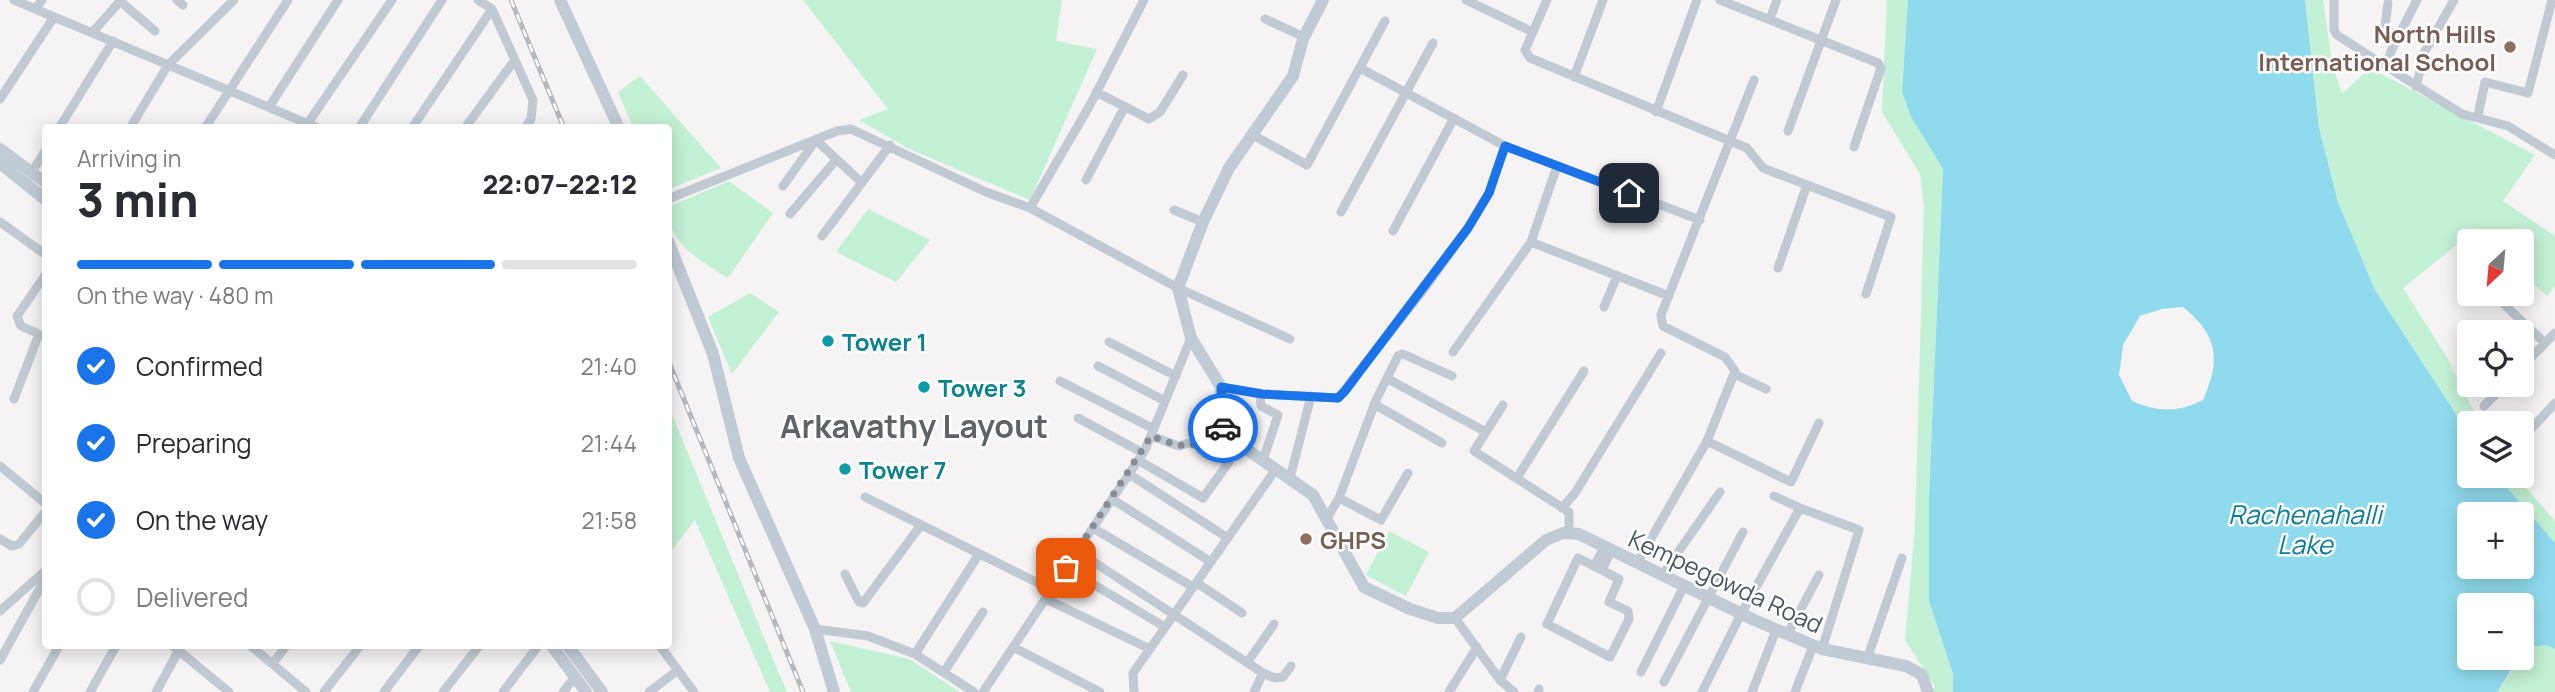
<!DOCTYPE html>
<meta charset="utf-8">
<style>
body{margin:0;font-family:Manrope,sans-serif;background:#f7f7f7;color:#2b2b33;height:100vh;display:flex;flex-direction:column;font-size:26px;white-space:nowrap}
*{box-sizing:border-box;margin:0}
p{font-size:23px;color:#7c7c81}
.icon{flex:none;width:38px;height:38px;fill:none;stroke:currentColor;stroke-width:2;stroke-linecap:round;stroke-linejoin:round}
.map{position:relative;flex:1;overflow:hidden}
.drawer{position:absolute;left:42px;top:124px;width:630px;height:525px;display:flex;flex-direction:column;background:#fff;border-radius:7px;box-shadow:0 4px 18px #0003}
.drawer>*{flex:none}
.needle{width:46px;rotate:206deg}
.buttons{position:absolute;left:2457px;top:229px;display:grid;gap:14px}
.buttons a{display:grid;place-items:center;width:77px;height:77px;border-radius:7px;background:#fff;box-shadow:0 4px 18px #0003;font-size:35px}
.pin{position:absolute;display:grid;place-items:center;width:60px;height:60px;color:#fff;margin:-30px;border-radius:14px;box-shadow:0 4px 10px #0006}
.courier{position:absolute;display:grid;place-items:center;width:70px;height:70px;margin:-35px;border:5px solid #1a73e8;border-radius:50%;background:#fff;color:#222;box-shadow:0 2px 9px #0007}
.headline em{font-style:normal;font-weight:800}
.headline div{display:flex;flex-direction:column-reverse}
.headline{display:flex;align-items:center;justify-content:space-between;height:119px;padding:0 35px}
h1{font-size:46px;font-weight:800;line-height:52px}
.bar{display:grid;grid-template-columns:repeat(4,1fr);gap:10px 7px;align-content:center;height:84px;padding:0 35px}
.bar i{height:9px;border-radius:5px;background:#e1e1e2}
.bar .selected{background:#1a73e8}
.bar p{grid-column:span 4}
ol{padding:0 35px;list-style:none}
li{display:flex;align-items:center;gap:21px;height:77px}
li p{margin-inline-start:auto}
li .icon{padding:7px;border-radius:50%;background:#1a73e8;color:#fff;stroke-width:4}
li:last-child{color:#7c7c81}
li i{width:38px;height:38px;border:4px solid #e1e1e2;border-radius:50%}
.map>svg:first-child{display:block}
.green{fill:#c3f1d5}
.water{fill:#90daee;fill-rule:evenodd}
.lines{fill:none;stroke-linecap:round;stroke-linejoin:round}
.street{stroke:#c1cad2;stroke-width:9}
.secondary{stroke:#c1cbd6;stroke-width:12}
.rail-casing{stroke:#b5b8bd;stroke-width:5}
.rail{stroke:#fff;stroke-width:2.5;stroke-dasharray:8;stroke-linecap:butt}
.done{stroke:#868d94;stroke-width:7;stroke-dasharray:0 12.6}
.route{stroke:#1a73e8;stroke-width:9}
.education-dot{fill:#8d6e63;stroke:#fff;stroke-width:2.5}
.culture-dot{fill:#0f9aa8;stroke:#fff;stroke-width:2.5}
.labels{text-anchor:middle;dominant-baseline:central;stroke-width:5;stroke-linejoin:round;paint-order:stroke}
.education-label{font-size:24px;font-weight:bold;fill:#785e54;stroke:#fff;text-anchor:end}
.culture-label{font-size:24px;font-weight:bold;fill:#0d838f;stroke:#fff;text-anchor:start}
.street-label{font-size:24px;fill:#4a5661;stroke:#fff}
.water-label{font-size:26px;font-style:italic;fill:#0c7c9b;stroke:#fff}
.district-label{font-size:32px;font-weight:bold;fill:#5f6368;stroke:#fff}
</style>
<div class="map">
<svg width="2555" height="692" viewBox="0 0 2555 692">
<rect width="100%" height="100%" fill="#f5f3f3"/>
<!-- green -->
<path class="green" d="M803 0H1062L1056 41 1097 49 1030 200 907 148 859 120 888 109Z
M1887 0H1908L1902 92 1911 117 1943 169 1929 496V601L1953 674V692H1934V685L1905 640 1915 526 1924 207 1920 174 1882 112Z
M2305 0H2323L2332 62 2342 94 2370 68 2535 155 2503 201 2555 236V286L2547 296 2522 273V242L2488 241 2475 230 2403 288 2445 354 2480 423 2469 424V434L2375 290 2338 202 2319 128Z
M640 76 721 168 669 189 668 128H633L618 92Z
M729 181 773 213 728 278C700 260 668 245 668 207Z
M868 209 930 240 896 282 836 252Z
M750 293 779 312 732 374 708 317Z
M668 405 775 664 787 692H770L695 520 669 554Z
M2497 476H2516L2555 521V543Z
M1389 531 1429 552 1406 596 1366 575Z
M830 641 909 659 960 692H851Z
M2546 645 2555 649V692H2497L2522 658 2525 648Z"/>
<!-- water -->
<path class="water" d="M1908 0H2305L2319 128 2338 202 2375 290 2469 434V476H2497L2555 543V649L2546 645 2526 648 2522 653V606H2469V658H2519L2497 692H1953V674L1929 601V496L1943 169 1911 117 1902 92ZM2183 307C2218 335 2221 360 2203 400 2177 413 2158 412 2132 401L2119 375 2123 345 2140 316 2162 309ZM2469 514H2522V567H2469Z"/>
<g class="lines">
<!-- street -->
<path class="street" d="M14 0 318 128
M177 0 183 5
M478 0 492 9 533 100 531 119 525 128
M1466 0 1533 32
M1547 0 1525 50 1530 58 1747 148 1763 168 1807 185 1778 268
M1720 0 1878 63 1881 68 1854 147
M2334 0V30L2337 35 2387 67
M2417 0 2391 51 2387 67 2462 114 2508 126 2555 155
M120 1 155 31
M2388 3 2385 26 2396 40
M35 9 42 0
M1265 19 1304 37
M1770 19 1777 0
M92 33 121 0
M1360 68 1505 146 1700 220
M1574 77 1603 0
M2416 87 2425 51 2454 0
M1096 92 1149 119 1160 112 1183 75
M0 99 54 17
M269 107 338 0
M1656 112 1697 0
M2478 116 2485 82 2528 93 2552 0
M308 123 392 0
M59 128 113 41
M130 128 168 65 234 0
M205 128 288 0
M359 128 442 0
M412 128 492 9
M465 128 514 61
M1788 131 1836 0
M1251 134 1307 165 1385 21
M31 173 46 150
M1086 180 1124 108
M1807 185 1891 217 1866 294
M783 186 816 140 862 183
M668 199 837 131 851 129 986 192 1030 208 1178 288 1290 339
M1030 208 1090 105 1144 0
M1174 210 1203 222
M1341 212 1433 43
M790 214 836 160
M0 222 46 255
M1393 231 1454 118
M822 236 890 145
M1531 242 1669 296
M2493 294 2545 343
M1604 307 1617 276
M1109 342 1176 376
M1453 352 1531 242 1557 166
M1098 366 1165 401
M2522 367 2555 333
M1734 374 1766 389
M1388 379 1486 432
M1060 381 1154 429
M1221 387 1262 394 1338 398 1422 292 1468 228 1489 193 1505 146
M1260 393 1261 406 1278 415 1263 460
M14 399 39 334 21 326 17 316 46 274
M1374 404 1442 443
M1503 405 1474 451 1569 512V533
M2484 406 2505 385
M1078 418 1143 453
M1151 436 1179 446 1189 443 1222 452
M2522 439 2555 403
M1707 441 1791 482 1819 423
M1138 460 1203 498 1229 462V457L1222 452 1229 437
M0 466 46 504
M1129 474 1228 538
M1290 478 1311 396
M1517 478 1584 371
M1774 496 1800 508
M865 497 1052 590
M1339 498 1381 520 1408 473
M1112 499 1211 562
M1562 508 1575 493 1661 353
M1327 518 1339 498 1376 400 1398 356 1403 354 1452 376
M1093 528 1193 587
M0 539 12 546 19 544 46 511
M1077 551 1263 673 1275 678 1283 677 1291 666
M1637 563 1707 441 1735 371 1725 357 1663 326 1661 315 1754 80
M1594 566 1619 579 1609 602 1628 611 1629 619 1610 657 1547 624 1578 558 1594 566 1604 548
M1066 568 1165 627
M1602 570 1611 551
M845 574 859 602 863 603 921 525
M1663 574 1720 492
M1197 583 1242 613
M1046 599 1150 649
M0 611 46 570
M1455 618 1500 680 1514 692
M815 629 868 636 915 654 974 692
M1787 635 1819 575
M173 646 229 692
M251 646 306 692
M660 646 694 692
M1013 647 1100 692
M915 654 979 554
M1867 659 1902 558
M0 660 46 577
M273 663 286 646
M1247 663 1274 624
M944 672 983 612
M1641 672 1684 586
M1500 680 1521 637
M1664 682 1743 532
M33 692 59 646
M90 692 116 646
M156 692 179 650
M324 692 360 646
M384 692 419 646
M443 692 479 646
M503 692 538 646
M563 692 575 677
M649 692 678 670
M983 692 1145 450 1191 338
M1134 692 1133 673 1276 469
M1254 692 1263 673
M1449 692 1477 647
M1538 692 1539 689
M1702 692 1741 614 1800 508 1859 530 1822 649
M1752 692 1776 630
M1795 692 1813 646"/>
<!-- secondary -->
<path class="secondary" d="M560 0 619 128
M1323 0 1303 39 1293 76 1229 168 1203 222 1178 288 1191 338 1221 387V420L1229 437 1313 495 1364 587 1410 609 1438 618H1455L1546 540 1563 533 1579 534 1752 619 1822 649 1906 666 1922 675 1928 692
M0 149 46 183
M0 163 46 200
M668 241 713 354 739 458 815 629 834 692
M552 646 586 692
M568 646 602 692"/>
<defs>
<path id="rail" d="M511 0 564 128
M668 360 803 692"/>
</defs>
<!-- rail casing -->
<use href="#rail" class="rail-casing"/>
<!-- rail -->
<use href="#rail" class="rail"/>
</g>
<g class="lines">
<!-- done -->
<path class="done" d="M1066 568 1151 436 1179 446 1189 443 1222 452 1229 437 1223 428"/>
<!-- route -->
<path class="route" d="M1223 428 1221 387 1262 394 1338 398 1345 391 1468 228 1489 193 1505 146 1629 193"/>
</g>
<!-- markers -->
<g class="education-dot">
<circle cx="2510" cy="47" r="7"/>
<circle cx="1306" cy="539" r="7"/>
</g>
<g class="culture-dot">
<circle cx="828" cy="341" r="7"/>
<circle cx="924" cy="387" r="7"/>
<circle cx="845" cy="469" r="7"/>
</g>
<g class="labels">
<!-- education labels -->
<g class="education-label">
<text x="2496" y="33">North Hills<tspan x="2496" dy="28">International School</tspan></text>
<text x="1320" y="539" text-anchor="start">GHPS</text>
</g>
<!-- culture labels -->
<g class="culture-label">
<text x="842" y="341">Tower 1</text>
<text x="938" y="387">Tower 3</text>
<text x="859" y="469">Tower 7</text>
</g>
<!-- street labels -->
<g class="street-label">
<text transform="translate(1726 581) rotate(25)">Kempegowda Road</text>
</g>
<!-- water labels -->
<g class="water-label">
<text x="2305" y="514">Rachenahalli<tspan x="2305" dy="30">Lake</tspan></text>
</g>
<!-- district labels -->
<g class="district-label">
<text x="914" y="426">Arkavathy Layout</text>
</g>
</g>
</svg>
<div class="buttons">
<a><svg class="needle" viewBox="-14 -14 28 28"><path d="M0-13l5 13h-10z" fill="#e53935"/><path d="M0 13l5-13h-10z" fill="#7c7c81"/></svg></a>
<a><svg class="icon" aria-label="locate" viewBox="0 0 24 24"><circle cx="12" cy="12" r="6"/><path d="M12 2v4M12 18v4M2 12h4M18 12h4"/></svg></a>
<a><svg class="icon" aria-label="layers" viewBox="0 0 24 24"><path d="M12 4l9 5-9 5-9-5zM3 14l9 5 9-5"/></svg></a>
<a>+</a>
<a>−</a>
</div>
<div class="pin" style="left:1066px;top:568px;background:#ea580c"><svg class="icon" aria-label="bag" viewBox="0 0 24 24"><path d="M5 8h14l-1 12H6zM9 8a3 3 0 0 1 6 0"/></svg></div>
<div class="pin" style="left:1629px;top:193px;background:#1f2937"><svg class="icon" aria-label="home" viewBox="0 0 24 24"><path d="M3 11l9-7 9 7M6 9v11h12V9"/></svg></div>
<div class="courier" style="left:1223px;top:428px"><svg class="icon" aria-label="car" viewBox="0 0 24 24"><path d="M5 17H2v-5l4-1 3-4h7l3 4 3 1v5h-3M9 17h6M6 11h13"/><circle cx="7" cy="17" r="2"/><circle cx="17" cy="17" r="2"/></svg></div>
<section class="drawer">
<div class="headline"><div><h1>3 min</h1><p>Arriving in</p></div><em>22:07–22:12</em></div>
<div class="bar"><i class="selected"></i><i class="selected"></i><i class="selected"></i><i></i><p>On the way · 480 m</p></div>
<ol>
<li><svg class="icon" aria-label="check" viewBox="0 0 24 24"><path d="M5 12l5 5 9-10"/></svg>Confirmed<p>21:40</p></li>
<li><svg class="icon" aria-label="check" viewBox="0 0 24 24"><path d="M5 12l5 5 9-10"/></svg>Preparing<p>21:44</p></li>
<li><svg class="icon" aria-label="check" viewBox="0 0 24 24"><path d="M5 12l5 5 9-10"/></svg>On the way<p>21:58</p></li>
<li><i></i>Delivered</li>
</ol>
</section>
</div>
